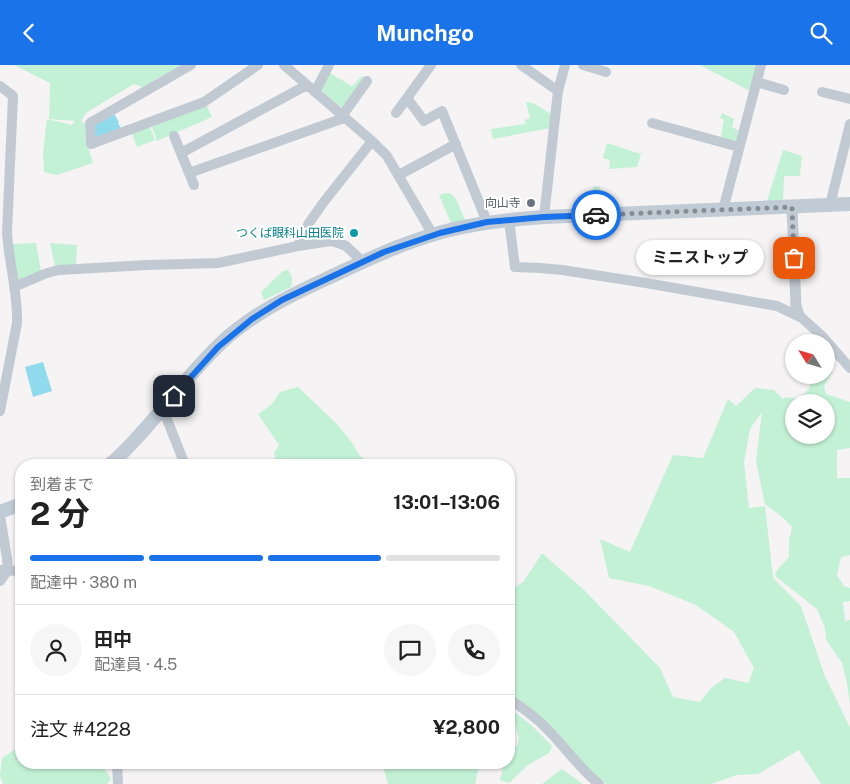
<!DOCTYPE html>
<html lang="ja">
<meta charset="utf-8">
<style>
body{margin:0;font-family:"Public Sans","Noto Sans JP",sans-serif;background:#f6f6f6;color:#222;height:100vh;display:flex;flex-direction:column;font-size:19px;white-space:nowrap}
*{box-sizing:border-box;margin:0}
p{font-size:16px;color:#767676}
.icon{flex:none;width:28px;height:28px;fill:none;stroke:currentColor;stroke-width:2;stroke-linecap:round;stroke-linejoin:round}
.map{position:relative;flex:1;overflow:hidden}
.details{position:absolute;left:15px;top:394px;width:500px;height:310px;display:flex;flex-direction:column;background:#fff;border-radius:20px;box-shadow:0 1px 4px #0004}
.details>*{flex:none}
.needle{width:32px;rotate:307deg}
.tools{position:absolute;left:785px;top:269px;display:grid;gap:10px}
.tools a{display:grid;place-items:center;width:50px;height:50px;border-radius:50%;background:#fff;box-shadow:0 1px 4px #0004;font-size:25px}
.pin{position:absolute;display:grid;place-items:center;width:42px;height:42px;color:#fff;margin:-21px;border-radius:10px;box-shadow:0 2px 8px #0006}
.courier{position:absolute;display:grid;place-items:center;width:50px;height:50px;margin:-25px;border:4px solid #1a73e8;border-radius:50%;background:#fff;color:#222;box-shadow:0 1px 6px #0007}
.bubble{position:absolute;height:35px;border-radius:18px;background:#fff;box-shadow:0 1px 4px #0004;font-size:16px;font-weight:700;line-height:35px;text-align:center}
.headline em{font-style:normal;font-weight:700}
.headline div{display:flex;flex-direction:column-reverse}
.headline{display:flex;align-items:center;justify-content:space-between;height:85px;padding:0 15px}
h1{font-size:32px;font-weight:700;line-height:38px}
.bar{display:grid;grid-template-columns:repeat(4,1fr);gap:8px 5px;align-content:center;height:60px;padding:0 15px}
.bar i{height:6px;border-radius:4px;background:#e0e0e0}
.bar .on{background:#1a73e8}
.bar p{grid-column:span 4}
.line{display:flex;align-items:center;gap:12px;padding:0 15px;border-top:1px solid #e0e0e0}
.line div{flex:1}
.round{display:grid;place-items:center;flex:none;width:52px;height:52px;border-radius:26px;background:#f6f6f6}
header{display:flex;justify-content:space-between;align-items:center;height:65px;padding:0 15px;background:#1a73e8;color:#fff;font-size:22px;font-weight:700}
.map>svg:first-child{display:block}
.green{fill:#c3f1d5;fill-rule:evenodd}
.water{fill:#90daee}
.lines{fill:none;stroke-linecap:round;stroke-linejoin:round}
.minor{stroke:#c1cad2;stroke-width:10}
.tertiary{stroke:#c1cad2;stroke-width:11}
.secondary{stroke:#c1cbd6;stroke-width:14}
.done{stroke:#868d94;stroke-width:5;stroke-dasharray:0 9}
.route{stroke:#1a73e8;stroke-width:6}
.worship-dot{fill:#6b7280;stroke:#fff;stroke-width:2}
.culture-dot{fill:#0f9aa8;stroke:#fff;stroke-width:2}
.labels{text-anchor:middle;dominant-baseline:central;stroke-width:4;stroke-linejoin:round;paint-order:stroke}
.worship-label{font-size:12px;fill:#5b616d;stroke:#fff;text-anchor:end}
.culture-label{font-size:12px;fill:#0d838f;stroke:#fff;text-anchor:end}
</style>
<header><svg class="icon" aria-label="back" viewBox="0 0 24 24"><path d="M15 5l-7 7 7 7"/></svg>Munchgo<svg class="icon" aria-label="search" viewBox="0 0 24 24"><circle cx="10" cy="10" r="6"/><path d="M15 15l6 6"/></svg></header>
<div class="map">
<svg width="850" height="719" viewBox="0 0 850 719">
<rect width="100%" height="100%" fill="#f5f3f3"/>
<!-- green -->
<path class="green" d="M14 0H181L142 22 134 19 87 47 81 56 86 60 85 73 93 98 57 110 44 107 43 88 47 54 72 60 75 56 49 54 50 18Z
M700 0H758L750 26Z
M330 8 352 21 362 11 366 14 343 44 321 25Z
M526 37 533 38 551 49 550 63 493 74 491 64 525 59V55L530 53Z
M206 39 212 52 157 76 152 62Z
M722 48 734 54 732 62 741 67 738 77 721 72 724 54 720 53Z
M150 62 155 75 137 82 132 69Z
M607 78 641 89 637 102 609 104 610 95 603 93Z
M783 85 802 91 800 111H784L783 136H767Z
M594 121 600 122 602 137H618V142L587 143Z
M446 128H450L456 134 465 155 451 158 439 130Z
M36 178 41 206 17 216 11 179Z
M50 178 77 180 76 200 55 202Z
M288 205C293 211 293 216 291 222L264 235 261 227 283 206Z
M826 291 828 292 832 307 824 321 826 329 850 337V383L837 385V413H850V490L841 492 837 510 844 521 850 523V536L843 537 845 556 850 555V639L847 618 842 598 826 575 825 563 817 544 775 511 777 505 789 492V475L792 462 781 451 765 439 756 396 762 347 750 364 744 397 749 443 765 441 773 513 801 541 824 609 850 663V719H821L799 685 758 709 737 710 711 719H606L595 711 579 695 560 670 529 642 509 630V527L524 516 542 488 584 525 660 603 673 632 700 637 711 623 725 613 748 618 754 603 734 567 696 540 649 521 609 513 600 474 630 487 673 390 703 393 728 334 736 341 755 323 774 325 783 334 786 332 798 334 809 324 813 310H826ZM794 338H826V370H794Z
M298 322 338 360 353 379 360 391 376 400H277L274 388 279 380 258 349 271 340 280 327Z
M511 645C527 655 539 667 552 681L549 688 528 700 509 718 500 715 504 698H509V683L517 681 519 673Z
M14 685 21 687V698H80L103 702 111 714 107 719H3L0 711 2 693Z
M396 698H480L475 719H388L383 702Z
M562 704 583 719H542Z"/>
<!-- water -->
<path class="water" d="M114 49 119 57 118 58 122 65 94 73V60Z
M43 297 52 326 33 332 25 302Z"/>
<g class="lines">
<!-- minor -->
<path class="minor" d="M191 0 90 58 91 79 204 37 258 0
M284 0 372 76 387 91 433 170
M431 0 407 33 424 56 442 46 487 157
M521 0 558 26
M583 0 606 7
M757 17 784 25
M0 21 13 31 7 168C9 198 18 228 17 258L0 346
M315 27 329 0
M822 27 850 34
M396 48 407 33
M342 51 367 16
M652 58 739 82
M174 71 194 120
M181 88 307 20
M189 108 344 53
M399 110 456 79
M830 140 850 59
M723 145 761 0
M544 152 558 26 565 0
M509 155 515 202 540 203 562 205 646 218 777 241 802 253 823 272 850 303
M298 181 309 158 323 138 372 76
M14 222 47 208 59 205 148 200 218 198 298 181 331 176 341 179 346 181 363 197
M163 344 185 400
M0 451 7 493 8 505 0 516
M1 505H8L21 507
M509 634C523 643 537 653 548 665 566 683 579 703 599 719
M117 698 118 719"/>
<!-- tertiary -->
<path class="tertiary" d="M792 142 796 241 799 250"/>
<!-- secondary -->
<path class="secondary" d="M109 400C122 390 133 377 144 365 169 337 192 306 219 280 250 250 289 231 328 213 369 194 410 174 454 164 484 157 514 154 544 152L850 139
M0 447 21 439"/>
</g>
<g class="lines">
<!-- done -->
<path class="done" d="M596 150 792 142 794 193"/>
<!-- route -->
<path class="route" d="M174 331 218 282 252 254 282 235 384 187 440 168 487 157 544 152 596 150"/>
</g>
<!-- markers -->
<circle class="worship-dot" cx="531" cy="138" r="5"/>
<circle class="culture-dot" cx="354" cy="168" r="5"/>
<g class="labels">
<!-- worship labels -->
<g class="worship-label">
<text x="521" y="138">向山寺</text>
</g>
<!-- culture labels -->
<g class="culture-label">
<text x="344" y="168">つくば眼科山田医院</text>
</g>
</g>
</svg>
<div class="tools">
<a><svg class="needle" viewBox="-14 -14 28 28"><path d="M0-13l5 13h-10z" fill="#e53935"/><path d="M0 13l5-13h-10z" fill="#767676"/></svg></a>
<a><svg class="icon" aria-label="layers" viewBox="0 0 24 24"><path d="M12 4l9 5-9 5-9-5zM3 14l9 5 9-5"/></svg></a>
</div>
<div class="pin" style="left:794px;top:193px;background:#ea580c"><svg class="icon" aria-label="bag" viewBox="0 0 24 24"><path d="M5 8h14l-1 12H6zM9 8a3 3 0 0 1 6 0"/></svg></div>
<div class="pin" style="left:174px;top:331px;background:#1f2937"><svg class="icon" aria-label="home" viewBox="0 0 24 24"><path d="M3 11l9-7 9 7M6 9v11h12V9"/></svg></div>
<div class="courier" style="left:596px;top:150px"><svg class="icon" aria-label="car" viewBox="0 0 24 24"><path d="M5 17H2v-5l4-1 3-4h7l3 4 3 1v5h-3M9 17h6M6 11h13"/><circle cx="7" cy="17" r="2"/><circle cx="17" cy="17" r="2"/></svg></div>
<div class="bubble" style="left:636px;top:175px;width:128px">ミニストップ</div>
<section class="details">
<div class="headline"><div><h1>2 分</h1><p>到着まで</p></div><em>13:01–13:06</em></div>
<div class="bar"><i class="on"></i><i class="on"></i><i class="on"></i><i></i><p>配達中 · 380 m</p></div>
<div class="line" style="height:90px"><a class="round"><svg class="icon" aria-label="person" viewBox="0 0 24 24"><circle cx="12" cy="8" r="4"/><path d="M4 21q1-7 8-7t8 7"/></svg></a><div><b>田中</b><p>配達員 · 4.5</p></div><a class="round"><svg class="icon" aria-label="chat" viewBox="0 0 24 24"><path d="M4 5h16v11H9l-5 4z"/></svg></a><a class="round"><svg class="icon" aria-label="phone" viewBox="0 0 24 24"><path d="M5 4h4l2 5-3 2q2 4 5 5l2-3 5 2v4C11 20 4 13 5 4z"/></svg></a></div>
<div class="line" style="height:65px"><div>注文 #4228</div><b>¥2,800</b></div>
</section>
</div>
